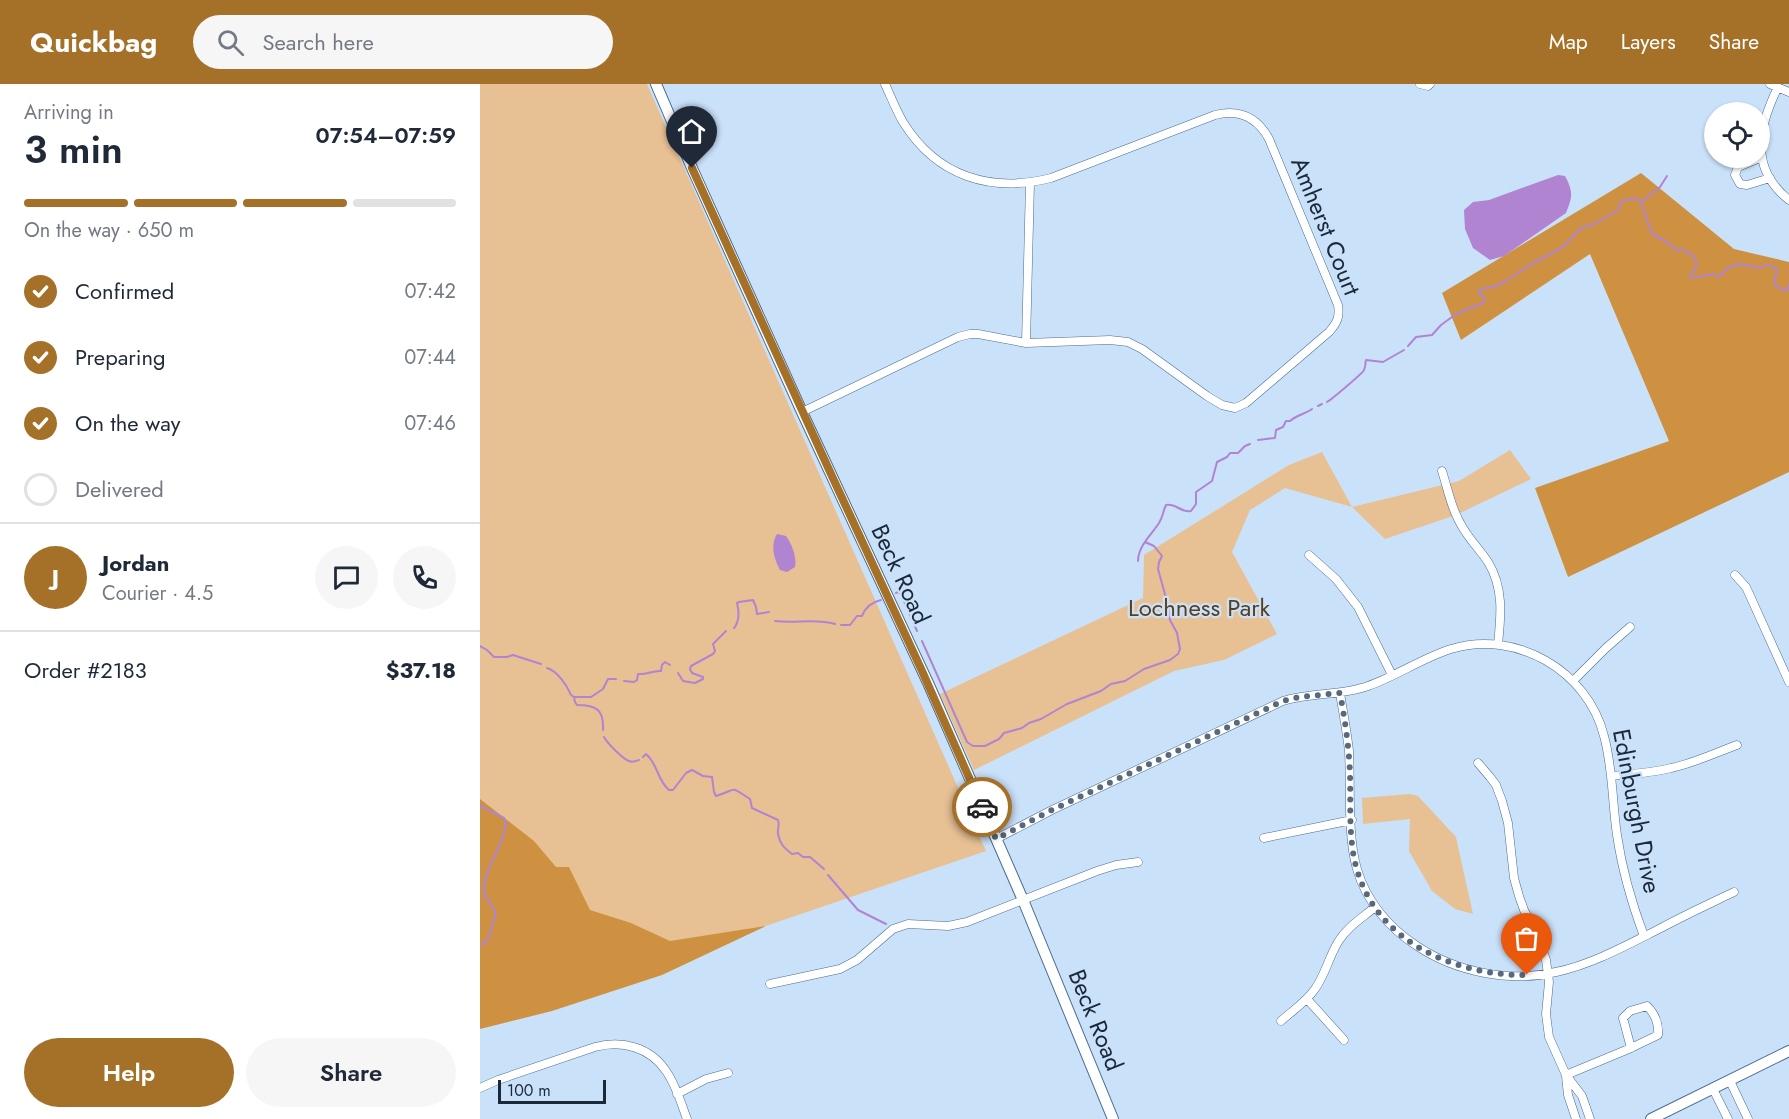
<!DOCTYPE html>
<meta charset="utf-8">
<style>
body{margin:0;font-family:Jost,sans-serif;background:#f6f6f7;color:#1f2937;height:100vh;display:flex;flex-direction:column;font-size:22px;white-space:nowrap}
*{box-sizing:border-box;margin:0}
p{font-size:20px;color:#747a83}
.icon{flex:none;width:33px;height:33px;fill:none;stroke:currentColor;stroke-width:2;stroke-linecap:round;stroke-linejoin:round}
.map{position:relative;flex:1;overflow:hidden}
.panel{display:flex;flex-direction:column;background:#fff;width:480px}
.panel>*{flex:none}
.buttons{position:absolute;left:1224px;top:18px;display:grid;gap:12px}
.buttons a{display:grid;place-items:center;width:66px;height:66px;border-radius:50%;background:#fff;box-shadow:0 2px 4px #0004;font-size:30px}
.scale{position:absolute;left:18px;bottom:15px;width:108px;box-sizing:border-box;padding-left:6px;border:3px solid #1a2838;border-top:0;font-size:16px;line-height:21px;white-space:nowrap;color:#1a2838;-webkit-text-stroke:4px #cae1fa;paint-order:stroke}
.pin{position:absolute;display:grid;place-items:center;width:51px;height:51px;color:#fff;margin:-62px -26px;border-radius:50% 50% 50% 0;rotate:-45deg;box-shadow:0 0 6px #0007}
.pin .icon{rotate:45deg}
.courier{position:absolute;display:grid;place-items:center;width:60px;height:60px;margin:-30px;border:4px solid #a57129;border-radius:50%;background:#fff;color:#222;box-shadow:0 2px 8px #0007}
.overview em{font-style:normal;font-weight:600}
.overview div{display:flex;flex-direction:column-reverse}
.overview{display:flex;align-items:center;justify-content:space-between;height:102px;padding:0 24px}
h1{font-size:39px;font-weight:600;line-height:45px}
.bar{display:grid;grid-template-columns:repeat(4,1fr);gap:9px 6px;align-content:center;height:72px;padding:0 24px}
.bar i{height:8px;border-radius:4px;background:#e0e1e3}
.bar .active{background:#a57129}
.bar p{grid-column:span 4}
.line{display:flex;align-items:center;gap:15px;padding:0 24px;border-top:2px solid #e0e1e3}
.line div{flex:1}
.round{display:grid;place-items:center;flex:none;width:63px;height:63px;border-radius:32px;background:#f6f6f7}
ol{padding:0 24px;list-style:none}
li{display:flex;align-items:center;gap:18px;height:66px}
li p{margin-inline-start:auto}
li .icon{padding:6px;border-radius:50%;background:#a57129;color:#fff;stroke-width:4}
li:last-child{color:#747a83}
li i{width:33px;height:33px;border:3px solid #e0e1e3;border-radius:50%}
.cta{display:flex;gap:12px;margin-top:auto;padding:12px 24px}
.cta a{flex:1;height:69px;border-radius:36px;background:#a57129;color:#fff;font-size:24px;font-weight:600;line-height:69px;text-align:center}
.cta a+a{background:#f6f6f7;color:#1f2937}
header{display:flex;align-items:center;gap:36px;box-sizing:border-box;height:84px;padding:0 30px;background:#a57129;color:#fff}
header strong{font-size:28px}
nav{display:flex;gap:33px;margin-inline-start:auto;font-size:21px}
.search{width:420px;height:54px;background:#f6f6f7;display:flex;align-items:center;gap:15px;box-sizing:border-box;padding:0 21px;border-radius:33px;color:#747a83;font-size:22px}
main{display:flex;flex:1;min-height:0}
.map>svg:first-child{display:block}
.green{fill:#e7c194}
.forest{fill:#ce9141}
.water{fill:#b184d1}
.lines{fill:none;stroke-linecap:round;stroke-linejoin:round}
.stream{stroke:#b184d1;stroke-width:2}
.street-casing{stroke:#4a6c90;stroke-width:9}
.secondary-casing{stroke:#4a6c90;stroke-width:12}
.street{stroke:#fff;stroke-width:8}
.secondary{stroke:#fff;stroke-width:10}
.done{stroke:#58697c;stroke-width:6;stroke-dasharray:0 10.8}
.route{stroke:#a57129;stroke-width:8}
.labels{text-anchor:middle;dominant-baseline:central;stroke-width:4.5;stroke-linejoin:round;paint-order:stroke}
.street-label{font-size:24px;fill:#1a2838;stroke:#cae1fa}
.park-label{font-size:24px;fill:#5a3f1e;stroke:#cae1fa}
</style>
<header>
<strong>Quickbag</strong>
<div class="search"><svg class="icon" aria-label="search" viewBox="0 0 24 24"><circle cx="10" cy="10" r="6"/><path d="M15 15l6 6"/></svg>Search here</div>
<nav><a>Map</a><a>Layers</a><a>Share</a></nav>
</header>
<main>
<section class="panel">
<div class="overview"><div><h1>3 min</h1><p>Arriving in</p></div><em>07:54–07:59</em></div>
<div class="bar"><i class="active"></i><i class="active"></i><i class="active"></i><i></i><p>On the way · 650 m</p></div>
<ol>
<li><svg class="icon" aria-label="check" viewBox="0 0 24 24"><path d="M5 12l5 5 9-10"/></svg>Confirmed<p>07:42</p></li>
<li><svg class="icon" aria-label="check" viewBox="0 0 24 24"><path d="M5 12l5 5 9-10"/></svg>Preparing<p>07:44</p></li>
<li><svg class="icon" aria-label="check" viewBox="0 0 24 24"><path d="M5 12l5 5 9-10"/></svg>On the way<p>07:46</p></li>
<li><i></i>Delivered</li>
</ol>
<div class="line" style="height:108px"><b class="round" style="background:#a57129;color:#fff">J</b><div><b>Jordan</b><p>Courier · 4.5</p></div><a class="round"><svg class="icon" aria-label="chat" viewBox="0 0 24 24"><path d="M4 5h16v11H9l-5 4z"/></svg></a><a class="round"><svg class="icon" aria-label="phone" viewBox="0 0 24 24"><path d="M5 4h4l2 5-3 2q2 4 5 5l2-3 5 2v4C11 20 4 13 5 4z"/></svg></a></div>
<div class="line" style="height:78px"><div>Order #2183</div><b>$37.18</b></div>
<div class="cta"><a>Help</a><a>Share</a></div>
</section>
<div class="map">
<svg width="1309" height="1035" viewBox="0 0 1309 1035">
<rect width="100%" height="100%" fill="#cae1fa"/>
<!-- green -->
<path class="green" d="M0 0H167L506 767 0 939Z
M1030 366 1051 395 976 431 905 455 872 423 805 404 770 426 752 468 797 550 744 576 694 587 494 686 460 610 663 514 664 471 809 381 842 368 872 423 979 397Z
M930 710 938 712 976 753 993 830 975 825 952 807 929 767 930 735 883 740 882 714Z"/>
<!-- forest -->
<path class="forest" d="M1161 89 1254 165 1309 178V388L1088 493 1055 404 1189 357 1110 170 981 256 962 209Z
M0 715 54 757 76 783H89L110 826 151 839 190 857 286 842 182 891 72 927 0 945Z"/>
<!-- water -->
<path class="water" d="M1078 91 1085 92C1093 107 1093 112 1086 129L1024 172 1010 176 993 164 985 145 984 126 993 118 1009 116Z
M297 450 306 452C312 460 317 473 315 483L307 488 300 486C294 475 290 461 297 450Z"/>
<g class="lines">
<!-- stream -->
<path class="stream" d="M1161 119 1180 103 1187 92
M928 262 936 253 952 251 961 241 976 230 1003 219 1005 214 998 208 1000 205 1013 203 1026 197 1050 181 1083 163 1101 144 1114 140 1138 126 1141 117 1157 114 1161 119 1172 150 1187 158 1196 166C1204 164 1219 172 1216 183 1215 186 1212 188 1210 191L1212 194 1234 190 1239 193 1248 184 1258 180 1281 184 1286 181H1291L1297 186 1294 200 1304 207 1308 205 1309 200
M847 318C852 315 883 289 884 286 886 282 885 279 886 276L903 278 924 266
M838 322 842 320
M778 356 795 354 796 346 803 343 806 337H810C815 332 825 330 832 325
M658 477C658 462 672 450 679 439 683 433 683 427 686 421 696 419 701 429 711 427L716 420V408L732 397 737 378 747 373 750 369H758L765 362 770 360
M416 509 418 508 421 510 437 547
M295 537C316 540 334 534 355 540
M361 541H370L377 532H382C385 524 392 518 401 516
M254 544C260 537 259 527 257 519L259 518 273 516 276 523 277 530 289 528
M442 557 487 658 493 662H505L519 655 524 649 542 644 549 639 561 635 587 620 621 607 631 600 645 597 664 585 690 576 698 570 700 565 697 549 690 536 686 514 678 485 679 478 682 472 674 462 665 458
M0 562 7 566 14 573H27L33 571 61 580
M67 584C77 587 87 601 91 611L94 613 95 618 97 621C117 621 124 626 123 646
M198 589 203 597 215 599 223 595V593L212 589 210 585 211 582 233 570 235 567 233 560 246 547
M144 597 154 598 157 596 158 590C167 591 173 586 181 587L182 581 185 578 190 581
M94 613H111L123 605 128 595H136
M124 653C127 659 143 675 149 677 153 679 155 677 159 676
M163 673 166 670C178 680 177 696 189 706H193L206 689 212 686 223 692 232 693 234 708 236 712C259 705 248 701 270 715L272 724 298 736C300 742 297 745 298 750 300 760 304 764 312 770L318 769 323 773H330L344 785
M0 722 24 734 26 737C25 762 5 781 4 804 3 815 14 820 15 829 16 833 14 835 13 838 10 848 11 857 0 861
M348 791 378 826 406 840"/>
<defs>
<path id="street" d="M940 0 948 2 950 0
M1290 0 1309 8
M1298 3C1278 44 1269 84 1309 116
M1282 73 1258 83 1255 91 1260 100 1267 101 1290 94
M546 259 550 99
M322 328 478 253 490 250H498L546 259 630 256 648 258 662 265 727 312 742 321 755 324 766 319 849 248C857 239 860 233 858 221L789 55C777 33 759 25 735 31L571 94C511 109 457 93 423 38 416 26 411 13 405 0
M962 387C968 406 972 427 983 444 990 456 1000 466 1008 478 1024 504 1021 532 1018 560
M829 471 856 495 878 523 912 591
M1255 491 1266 503 1309 598
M1093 597 1126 564 1150 543
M860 609C863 628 867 648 869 667 871 703 867 751 877 785 886 817 909 844 937 862 976 888 1030 899 1076 888 1113 880 1147 861 1181 844 1205 831 1229 820 1254 808
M998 679 1010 693 1016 701 1022 717 1028 739 1034 794 1039 812 1044 826 1059 855 1066 876 1069 898 1066 930 1069 953 1086 991 1102 1012 1110 1035
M1131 692C1151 690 1171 689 1191 684 1214 679 1235 669 1257 661
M784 754 872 736
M516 755 572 726 803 617C831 608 861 612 888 602 917 592 942 574 971 565 1036 545 1108 587 1124 652 1133 684 1132 718 1137 751 1142 785 1152 820 1164 852
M290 900 360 885 377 876 413 845 428 840 468 842 487 838 617 787 636 781 658 778
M827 915 864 956
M801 937C812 927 826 918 835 905 845 891 849 873 858 858 867 843 882 834 895 823
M1086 991 1151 964 1178 951C1179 940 1175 930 1167 922L1150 927 1143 934 1151 964
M1086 992 1088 1011 1096 1035
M1250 997 1268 1035
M0 1004 18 996 115 963C142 956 170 963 186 987 196 1001 201 1019 207 1035
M1233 1005 1248 1035
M197 1010 226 995 248 989"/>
<path id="secondary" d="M176 0 212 84 322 328 449 601 543 816 633 1035
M1171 1035 1309 967"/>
</defs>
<!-- street casing -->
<use href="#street" class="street-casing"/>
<!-- secondary casing -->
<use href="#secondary" class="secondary-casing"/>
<!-- street -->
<use href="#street" class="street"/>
<!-- secondary -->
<use href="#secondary" class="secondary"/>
</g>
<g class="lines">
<!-- done -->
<path class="done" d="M502 723 516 755 572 726 803 617 819 613 860 609C865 636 869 663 870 690 871 721 868 756 877 786 898 859 977 892 1047 891"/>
<!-- route -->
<path class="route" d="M212 84 351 390 442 587 502 723"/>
</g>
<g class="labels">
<!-- street labels -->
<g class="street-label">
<text transform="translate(846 142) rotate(68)">Amherst Court</text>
<text transform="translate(421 490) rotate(65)">Beck Road</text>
<text transform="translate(1157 727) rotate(79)">Edinburgh Drive</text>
<text transform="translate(616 936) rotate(68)">Beck Road</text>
</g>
<!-- park labels -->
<g class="park-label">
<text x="719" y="523">Lochness Park</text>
</g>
</g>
</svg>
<div class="buttons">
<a><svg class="icon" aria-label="locate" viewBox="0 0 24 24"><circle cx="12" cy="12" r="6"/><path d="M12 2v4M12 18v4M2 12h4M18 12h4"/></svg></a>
</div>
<div class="scale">100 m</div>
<div class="pin" style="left:1047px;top:891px;background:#ea580c"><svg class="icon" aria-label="bag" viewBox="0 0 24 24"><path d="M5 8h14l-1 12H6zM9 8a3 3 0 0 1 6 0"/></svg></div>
<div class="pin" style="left:212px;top:84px;background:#1f2937"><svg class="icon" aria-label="home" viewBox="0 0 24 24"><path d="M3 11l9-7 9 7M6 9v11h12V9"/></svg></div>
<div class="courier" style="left:502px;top:723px"><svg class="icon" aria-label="car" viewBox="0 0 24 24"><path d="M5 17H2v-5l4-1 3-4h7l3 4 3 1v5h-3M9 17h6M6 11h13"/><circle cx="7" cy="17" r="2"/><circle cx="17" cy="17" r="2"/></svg></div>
</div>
</main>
